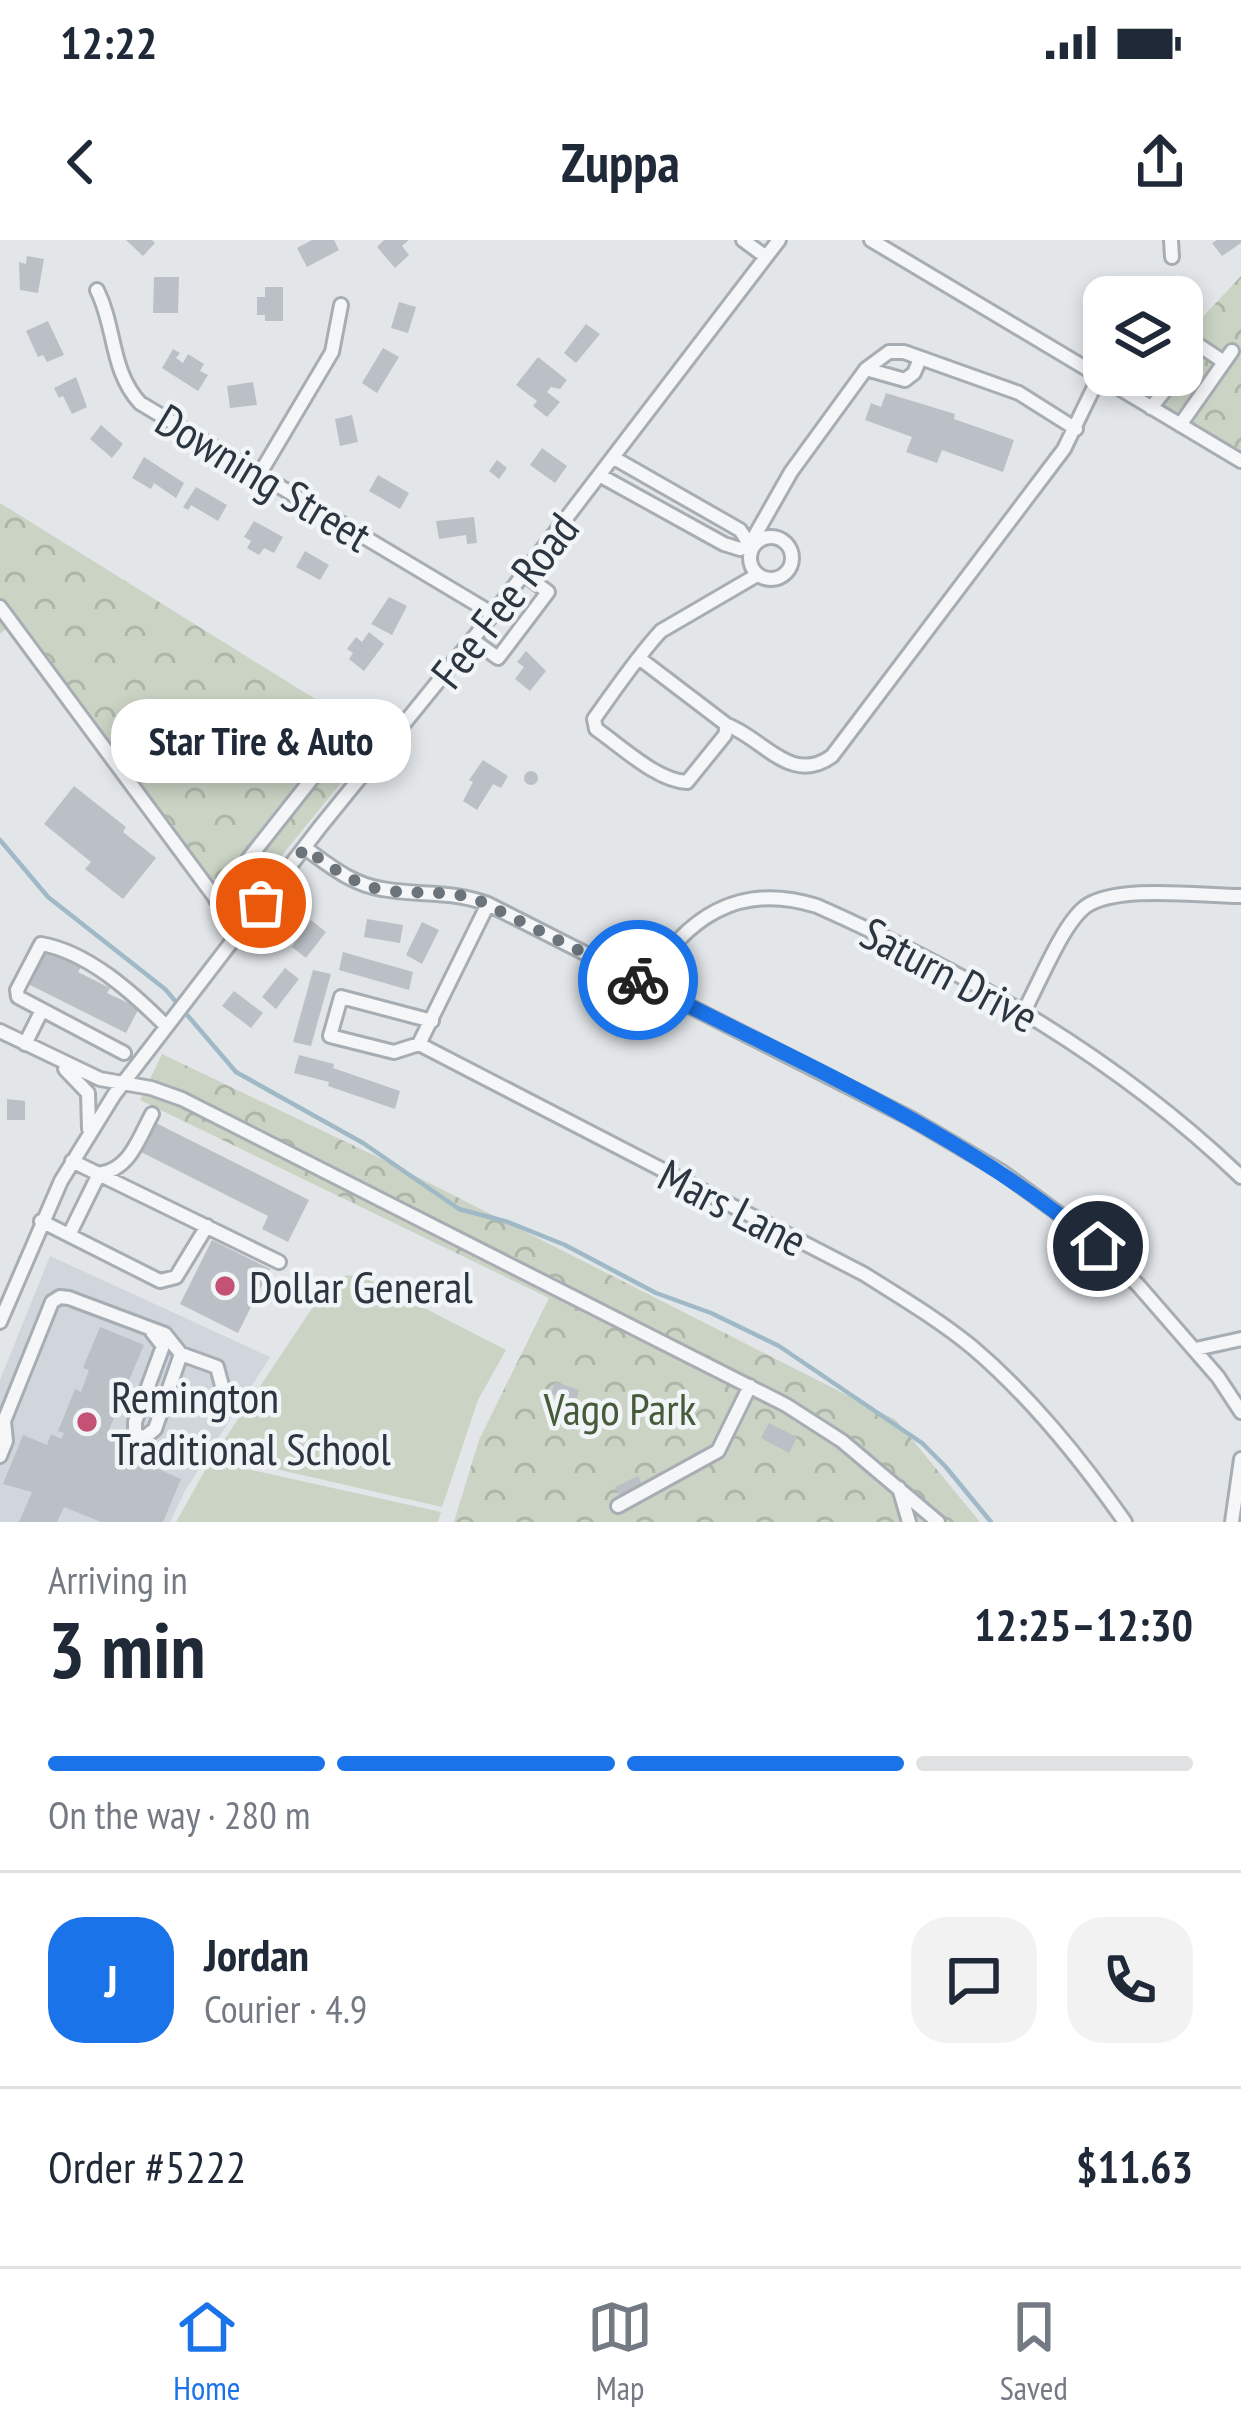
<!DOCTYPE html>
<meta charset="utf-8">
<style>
body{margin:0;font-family:"PT Sans Narrow",sans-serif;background:#f2f2f3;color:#1f2937;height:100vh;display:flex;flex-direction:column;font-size:45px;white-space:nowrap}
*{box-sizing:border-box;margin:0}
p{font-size:39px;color:#747a83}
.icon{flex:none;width:66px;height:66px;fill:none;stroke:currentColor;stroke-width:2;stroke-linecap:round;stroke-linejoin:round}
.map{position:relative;height:1282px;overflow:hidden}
.side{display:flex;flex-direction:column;background:#fff;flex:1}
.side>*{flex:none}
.buttons{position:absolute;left:1083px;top:36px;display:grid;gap:24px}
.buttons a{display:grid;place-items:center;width:120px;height:120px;border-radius:24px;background:#fff;box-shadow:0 6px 18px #0003;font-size:60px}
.pin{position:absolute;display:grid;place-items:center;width:102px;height:102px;color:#fff;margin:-51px;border:6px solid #fff;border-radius:50%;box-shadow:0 3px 12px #0007}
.courier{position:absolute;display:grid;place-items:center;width:120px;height:120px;margin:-60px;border:9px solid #1a73e8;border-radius:50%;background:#fff;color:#222;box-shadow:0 3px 15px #0007}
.bubble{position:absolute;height:84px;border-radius:36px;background:#fff;box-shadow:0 6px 18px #0003;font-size:39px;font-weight:700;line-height:84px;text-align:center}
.headline em{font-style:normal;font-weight:700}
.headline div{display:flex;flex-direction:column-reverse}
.headline{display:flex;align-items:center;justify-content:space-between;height:204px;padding:0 48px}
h1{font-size:78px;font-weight:700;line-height:90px}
.bar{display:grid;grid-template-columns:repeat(4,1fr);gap:18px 12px;align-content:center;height:144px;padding:0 48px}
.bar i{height:15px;border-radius:9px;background:#e0e1e3}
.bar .active{background:#1a73e8}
.bar p{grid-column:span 4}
.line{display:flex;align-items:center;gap:30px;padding:0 48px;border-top:3px solid #e0e1e3}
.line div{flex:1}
.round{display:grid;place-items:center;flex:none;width:126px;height:126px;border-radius:36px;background:#f2f2f3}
.status{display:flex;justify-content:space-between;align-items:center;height:84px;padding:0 60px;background:#fff;direction:ltr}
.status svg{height:33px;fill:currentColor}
header{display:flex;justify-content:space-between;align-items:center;height:156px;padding:0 48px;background:#fff;font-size:54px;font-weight:700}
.tab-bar{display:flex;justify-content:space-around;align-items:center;height:168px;border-top:3px solid #e0e1e3;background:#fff;font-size:33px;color:#747a83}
.tab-bar a{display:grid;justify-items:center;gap:6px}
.tab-bar .active{color:#1a73e8}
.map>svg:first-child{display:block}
.built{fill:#d0d6db}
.grass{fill:#cad3c4}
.park{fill:url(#park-crowns)}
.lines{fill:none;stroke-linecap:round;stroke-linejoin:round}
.stream{stroke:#a0b9c6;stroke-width:4.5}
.building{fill:#bac0c6}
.minor-casing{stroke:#a7aeb3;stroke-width:18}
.minor{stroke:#f5f6f8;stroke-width:12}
.done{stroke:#6b747b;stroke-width:12;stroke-dasharray:0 21.6}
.route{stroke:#1a73e8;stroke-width:15}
.poi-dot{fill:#c45275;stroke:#f2f5f7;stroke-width:4.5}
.labels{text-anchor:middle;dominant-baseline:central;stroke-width:9;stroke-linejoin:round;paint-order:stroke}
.street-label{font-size:45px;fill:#2b3640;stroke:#f2f5f7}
.poi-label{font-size:45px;fill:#2b3640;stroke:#f2f5f7;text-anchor:start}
.park-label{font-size:45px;fill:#455b3a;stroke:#f2f5f7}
</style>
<div class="status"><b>12:22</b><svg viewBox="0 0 49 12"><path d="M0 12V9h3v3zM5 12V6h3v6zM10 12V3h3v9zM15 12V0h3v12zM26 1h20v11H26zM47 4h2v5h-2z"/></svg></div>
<header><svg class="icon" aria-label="back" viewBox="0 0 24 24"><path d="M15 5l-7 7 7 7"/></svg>Zuppa<svg class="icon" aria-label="share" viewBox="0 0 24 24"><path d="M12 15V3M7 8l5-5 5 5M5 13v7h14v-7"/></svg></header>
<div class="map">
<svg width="1241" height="1282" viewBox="0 0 1241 1282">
<defs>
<pattern id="park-crowns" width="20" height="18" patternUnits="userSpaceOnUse" patternTransform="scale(3)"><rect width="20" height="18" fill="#cad3c4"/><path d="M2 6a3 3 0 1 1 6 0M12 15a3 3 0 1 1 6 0" fill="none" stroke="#aeb6a9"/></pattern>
</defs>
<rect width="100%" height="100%" fill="#e2e6e9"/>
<!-- built -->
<path class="built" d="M50 1016 270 1117 186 1249 170 1282H0V1140Z"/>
<!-- grass -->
<path class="grass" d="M360 1035 506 1110 478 1160 442 1267 214 1215 325 1049 340 1036Z
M216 1222 441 1272 438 1282H176L208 1225Z"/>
<!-- park -->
<path class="park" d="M1241 36V215L1137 154 1152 135H1182V99Z
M0 263 378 498 242 664 227 665 13 382 0 394Z
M162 814 388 922 896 1180 980 1282H454L479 1200 549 1058 140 860Z"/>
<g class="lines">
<!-- stream -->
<path class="stream" d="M0 600 48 657 165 749 236 832 363 903 459 969 508 982 565 1005 656 1053 711 1073 779 1106 922 1203 945 1226 991 1282"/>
</g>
<!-- building -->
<path class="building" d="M126 0H152L155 3 143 16Z
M312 0H334L339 10 307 27 297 8Z
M384 0H409L402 6 409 15 395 28 377 7Z
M1217 0H1241V3L1222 16 1212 3Z
M27 16 44 19 38 53 20 50 19 22 26 24Z
M154 37H179L178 73H153Z
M265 47H283V81H265V75H257V57H265Z
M399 62 416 67 408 93 391 88Z
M48 81 64 115 47 122 43 115 38 117 26 91Z
M586 84 600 94 576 123 564 113Z
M383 108 399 117 377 153 362 143Z
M173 109 180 113 176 118 183 123 188 114 204 124 200 131 208 135 198 151 162 128Z
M538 117 567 140 560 149 551 147 547 152 560 162 547 177 533 166 537 161 516 145Z
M76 137 87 167 72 174 63 156 59 158 54 148Z
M253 142 257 165 230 168 227 146Z
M886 153 955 174 954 179 1014 200 1003 232 942 210 937 223 906 212 912 197 865 180 871 163 881 167Z
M352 175 358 202 340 206 335 179Z
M101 185 123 204 112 218 90 199Z
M542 208 567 226 555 243 530 225Z
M144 217 184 243 176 258 154 243 151 249 132 238Z
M497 220 507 228 499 239 489 231Z
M378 235 409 253 400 269 369 251Z
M196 247 227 265 218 281 191 265 188 270 183 267Z
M474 277 477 303 467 304 466 295 439 299 436 281Z
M254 281 283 297 274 313 264 308 259 315 247 308 251 301 244 297Z
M305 311 329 325 320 340 296 327Z
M389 357 407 366 392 395 371 384Z
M369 392 384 404 364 431 349 419 353 413 347 409 356 397 362 402Z
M526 411 546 431 530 451 515 439 524 427 517 422Z
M483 520 508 536 501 548 493 544 477 570 463 561 473 542 469 540Z
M524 538a7 7 0 1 1 14 0a7 7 0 1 1-14 0Z
M74 546 126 587 123 592 156 618 123 659 85 629 91 622 44 584Z
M367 679 403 685 400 703 364 697Z
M311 680 326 692 306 718 292 707Z
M422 682 439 690 422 724 406 715Z
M45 709 81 727 78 732 110 748 107 753 139 768 126 793 28 744Z
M343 712 413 732 409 750 339 730Z
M285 728 299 739 276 769 262 757Z
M313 730 331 734 311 806 293 802Z
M234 751 263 773 251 788 222 766Z
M299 815 334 824 333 828 400 851 395 869 328 846 329 842 294 833Z
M7 859 25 861V880H7Z
M156 883 309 960 288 1002 262 989 268 976 139 911Z
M212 1000 270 1029 238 1093 180 1064Z
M100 1087 144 1105 127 1145 140 1150 130 1173 118 1168 107 1195 132 1205 128 1216 181 1239 163 1282H101L64 1267 57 1282H19L32 1252 3 1244 23 1195 47 1205 51 1194 61 1199 64 1193 58 1191 75 1149 81 1152 89 1130 83 1128Z
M555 1142 579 1150 576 1161 551 1154Z
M769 1183 797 1197 789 1213 761 1198Z
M638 1236 643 1246 620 1257 615 1247Z"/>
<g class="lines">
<defs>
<path id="minor" d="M743 0 766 17
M871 0 1241 221
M1171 0 1172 17
M97 50C116 88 110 130 140 163L493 374
M1182 128 1200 106 1224 122
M866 129 905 140 914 133 920 119
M1151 168 1177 135
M1180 185 1232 111
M614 218 740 290 752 308
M259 235 332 112 341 65
M601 236 724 304 740 309 749 306
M750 318a21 21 0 1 1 42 0a21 21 0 1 1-42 0Z
M749 306 791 232 866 129 889 112H904L1019 153 1076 189
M0 367 239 690
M473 400 498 418 548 352 524 334
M639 418 727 485 725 495 687 542C657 541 621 506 596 489L594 479C615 450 636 418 661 391L757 335
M727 485C763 498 791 546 832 516L1064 209 1098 139
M305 608C329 625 351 644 382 649 419 656 451 650 488 664L910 878 1002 932 1066 979 1138 1045 1218 1137 1241 1172
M216 660 329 517 341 514 368 531
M488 664 419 804 864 1034C900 1057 938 1079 972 1107 1031 1157 1080 1218 1125 1282
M646 744C685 678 738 641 817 666 972 735 1118 819 1241 937
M1024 771C1039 744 1062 685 1085 667 1116 644 1203 656 1241 656
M0 791 100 839 151 848 182 859 786 1165 842 1201 938 1282
M25 804 42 770
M419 804 394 812 330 796 341 757 432 781
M124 813 18 757 17 750 41 704C88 712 133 753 166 786
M65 829 88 853 89 889
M72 921 279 1022
M41 981 160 1041 176 1037 207 986
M69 995 99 934C130 929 138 900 152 874
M0 1082 61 941 114 855 320 587 493 374 779 0
M1196 1109 1241 1099
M181 1114 217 1127 225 1157
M0 1216 6 1201 4 1181 52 1062 60 1057 69 1058 165 1094 181 1114 155 1189 144 1198 135 1193V1182L163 1106 152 1092
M899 1248 909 1282
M618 1266 718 1211 750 1146
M1232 1282 1241 1219"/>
</defs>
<!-- minor casing -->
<use href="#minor" class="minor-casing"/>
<!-- minor -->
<use href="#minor" class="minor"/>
</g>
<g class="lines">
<!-- done -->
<path class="done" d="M261 663 305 608C331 627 356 647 390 651 420 654 446 650 476 659L638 740"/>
<!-- route -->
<path class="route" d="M638 740C795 821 962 890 1098 1006"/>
</g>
<!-- markers -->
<g class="poi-dot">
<circle cx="225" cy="1046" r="12"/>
<circle cx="87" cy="1182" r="12"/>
</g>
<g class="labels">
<!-- street labels -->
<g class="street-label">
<text transform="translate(264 237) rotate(31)">Downing Street</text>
<text transform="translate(504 360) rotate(-52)">Fee Fee Road</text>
<text transform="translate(950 734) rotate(28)">Saturn Drive</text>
<text transform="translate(733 967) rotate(27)">Mars Lane</text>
</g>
<!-- poi labels -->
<g class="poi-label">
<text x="249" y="1046">Dollar General</text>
<text x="111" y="1156">Remington<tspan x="111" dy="52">Traditional School</tspan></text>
</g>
<!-- park labels -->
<g class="park-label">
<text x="620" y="1168">Vago Park</text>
</g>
</g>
</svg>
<div class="buttons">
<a><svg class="icon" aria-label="layers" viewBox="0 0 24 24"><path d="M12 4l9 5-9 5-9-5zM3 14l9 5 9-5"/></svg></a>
</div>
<div class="pin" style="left:261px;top:663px;background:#ea580c"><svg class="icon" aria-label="bag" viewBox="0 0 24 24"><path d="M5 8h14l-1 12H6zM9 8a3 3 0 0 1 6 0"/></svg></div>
<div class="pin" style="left:1098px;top:1006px;background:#1f2937"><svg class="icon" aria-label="home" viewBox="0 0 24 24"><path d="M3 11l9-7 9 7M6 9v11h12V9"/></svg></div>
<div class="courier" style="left:638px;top:740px"><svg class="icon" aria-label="bike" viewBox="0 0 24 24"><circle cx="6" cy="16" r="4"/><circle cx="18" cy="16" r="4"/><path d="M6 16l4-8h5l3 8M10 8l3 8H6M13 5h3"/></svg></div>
<div class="bubble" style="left:111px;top:459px;width:300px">Star Tire &amp; Auto</div>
</div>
<section class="side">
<div class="headline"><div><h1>3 min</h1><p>Arriving in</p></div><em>12:25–12:30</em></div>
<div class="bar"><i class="active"></i><i class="active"></i><i class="active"></i><i></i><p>On the way · 280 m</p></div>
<div class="line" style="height:216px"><b class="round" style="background:#1a73e8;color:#fff">J</b><div><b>Jordan</b><p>Courier · 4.9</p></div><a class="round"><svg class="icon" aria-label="chat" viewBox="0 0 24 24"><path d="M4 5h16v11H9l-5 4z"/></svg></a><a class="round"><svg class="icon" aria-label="phone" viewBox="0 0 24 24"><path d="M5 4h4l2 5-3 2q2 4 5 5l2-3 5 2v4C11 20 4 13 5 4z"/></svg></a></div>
<div class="line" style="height:156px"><div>Order #5222</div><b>$11.63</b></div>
</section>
<nav class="tab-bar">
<a class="active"><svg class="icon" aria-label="home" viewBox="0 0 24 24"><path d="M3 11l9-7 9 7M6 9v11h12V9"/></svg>Home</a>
<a><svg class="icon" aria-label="map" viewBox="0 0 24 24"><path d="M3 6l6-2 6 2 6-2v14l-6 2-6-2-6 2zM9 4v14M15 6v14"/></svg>Map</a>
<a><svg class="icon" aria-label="saved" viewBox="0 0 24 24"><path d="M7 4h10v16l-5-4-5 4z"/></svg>Saved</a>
</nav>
